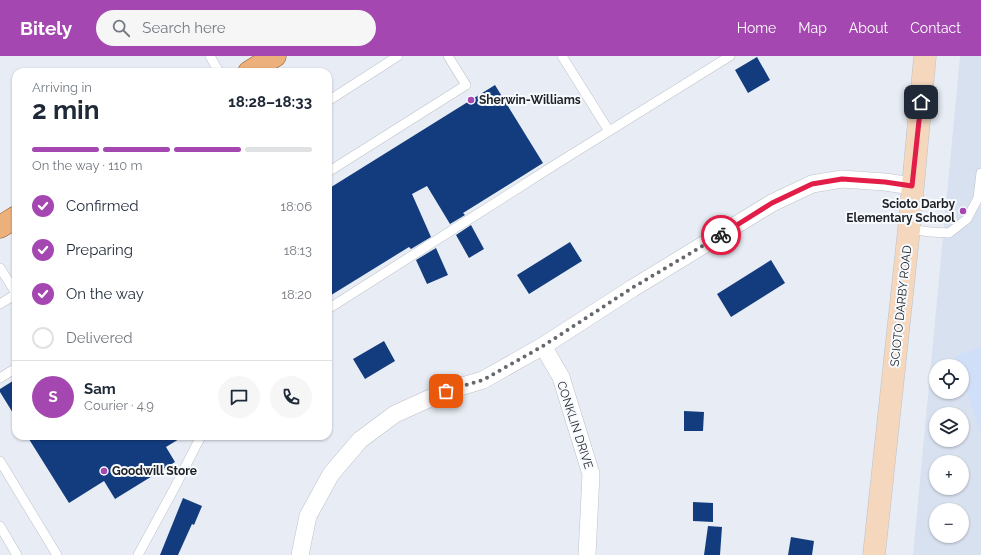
<!DOCTYPE html>
<meta charset="utf-8">
<style>
body{margin:0;font-family:Raleway,sans-serif;background:#f6f6f7;color:#1f2937;height:100vh;display:flex;flex-direction:column;font-size:15px;white-space:nowrap}
*{box-sizing:border-box;margin:0}
p{font-size:13px;color:#747a83}
.icon{flex:none;width:22px;height:22px;fill:none;stroke:currentColor;stroke-width:2;stroke-linecap:round;stroke-linejoin:round}
.map{position:relative;flex:1;overflow:hidden}
.details{position:absolute;left:12px;top:12px;width:320px;height:372px;display:flex;flex-direction:column;background:#fff;border-radius:12px;box-shadow:0 1px 3px #0004}
.details>*{flex:none}
.tools{position:absolute;left:929px;top:303px;display:grid;gap:8px}
.tools a{display:grid;place-items:center;width:40px;height:40px;border-radius:50%;background:#fff;box-shadow:0 1px 3px #0004;font-size:20px}
.pin{position:absolute;display:grid;place-items:center;width:34px;height:34px;color:#fff;margin:-17px;border-radius:8px;box-shadow:0 2px 6px #0006}
.courier{position:absolute;display:grid;place-items:center;width:40px;height:40px;margin:-20px;border:3px solid #e11d48;border-radius:50%;background:#fff;color:#222;box-shadow:0 1px 5px #0007}
.overview em{font-style:normal;font-weight:700}
.overview div{display:flex;flex-direction:column-reverse}
.overview{display:flex;align-items:center;justify-content:space-between;height:68px;padding:0 20px}
h1{font-size:26px;font-weight:700;line-height:30px}
.bar{display:grid;grid-template-columns:repeat(4,1fr);gap:6px 4px;align-content:center;height:48px;padding:0 20px}
.bar i{height:5px;border-radius:3px;background:#e0e1e3}
.bar .active{background:#a447b0}
.bar p{grid-column:span 4}
.line{display:flex;align-items:center;gap:10px;padding:0 20px;border-top:1px solid #e0e1e3}
.line div{flex:1}
.round{display:grid;place-items:center;flex:none;width:42px;height:42px;border-radius:21px;background:#f6f6f7}
ol{padding:0 20px;list-style:none}
li{display:flex;align-items:center;gap:12px;height:44px}
li p{margin-inline-start:auto}
li .icon{padding:4px;border-radius:50%;background:#a447b0;color:#fff;stroke-width:4}
li:last-child{color:#747a83}
li i{width:22px;height:22px;border:2px solid #e0e1e3;border-radius:50%}
header{display:flex;align-items:center;gap:24px;box-sizing:border-box;height:56px;padding:0 20px;background:#a447b0;color:#fff}
header strong{font-size:19px}
nav{display:flex;gap:22px;margin-inline-start:auto;font-size:14px}
.search{width:280px;height:36px;background:#f6f6f7;display:flex;align-items:center;gap:10px;box-sizing:border-box;padding:0 14px;border-radius:22px;color:#747a83;font-size:15px}
.map>svg:first-child{display:block}
.built{fill:#d8e1f0;fill-rule:evenodd}
.green{fill:#d0dff8}
.building{fill:#133c7e}
.lines{fill:none;stroke-linecap:round;stroke-linejoin:round}
.lane-casing{stroke:#bdc1c9;stroke-width:10}
.street-casing{stroke:#bdc1c9;stroke-width:18}
.secondary-casing{stroke:#bdc1c9;stroke-width:23}
.primary-casing{stroke:#9a5b24;stroke-width:23}
.lane{stroke:#fff;stroke-width:9}
.street{stroke:#fff;stroke-width:17}
.secondary{stroke:#f5d7bd;stroke-width:22}
.primary{stroke:#ebb07c;stroke-width:22}
.done{stroke:#65686c;stroke-width:4;stroke-dasharray:0 7.2}
.route{stroke:#e11d48;stroke-width:5}
.poi-dot{fill:#a447b0;stroke:#f7faff;stroke-width:1.5}
.labels{text-anchor:middle;dominant-baseline:central;stroke-width:4;stroke-linejoin:round;paint-order:stroke}
.poi-label{font-size:12px;font-weight:bold;fill:#1e2023;stroke:#f7faff;text-anchor:start}
.street-label{font-size:12px;fill:#1e2023;stroke:#f7faff}
</style>
<header>
<strong>Bitely</strong>
<div class="search"><svg class="icon" aria-label="search" viewBox="0 0 24 24"><circle cx="10" cy="10" r="6"/><path d="M15 15l6 6"/></svg>Search here</div>
<nav><a>Home</a><a>Map</a><a>About</a><a>Contact</a></nav>
</header>
<div class="map">
<svg width="981" height="499" viewBox="0 0 981 499">
<rect width="100%" height="100%" fill="#e8edf5"/>
<!-- built -->
<path class="built" d="M960 0H981V499H913ZM936 310H962V336H936ZM936 358H962V384H936ZM936 406H962V432H936ZM936 454H962V480H936Z"/>
<!-- green -->
<path class="green" d="M981 291V377L962 321V310H958L955 300Z"/>
<!-- building -->
<path class="building" d="M757 1 770 24 748 37 735 14Z
M495 29 543 107 463 157 465 159 450 168 427 130 412 138 431 181 411 193 409 191 328 241V133Z
M471 169 484 193 469 202 456 179Z
M570 186 582 205 529 238 517 219Z
M436 192 448 219 427 228 416 204Z
M771 204 785 227 731 261 717 238Z
M384 285 395 305 365 323 353 303Z
M16 323V362L0 336V333Z
M684 355 704 356 703 375H684Z
M27 380H184L166 391 175 406 115 443 104 425 69 447Z
M183 442 202 450 194 469 192 468 178 499H160Z
M693 446 713 447V466L693 465Z
M708 470 722 471 720 499H704Z
M791 481 814 485 812 499H788Z"/>
<g class="lines">
<defs>
<path id="lane" d="M210 0 219 16
M562 0 609 75
M328 45 398 0
M328 116 466 29 448 0
M909 173 930 176 949 177 967 163 978 142 981 117
M0 212 16 237
M0 248 16 238
M328 253 553 110 730 0
M0 322 16 312
M0 405 57 499
M0 470 17 499
M138 499 175 431 201 380"/>
<path id="street" d="M543 290 561 321 591 418 587 499
M300 499 308 460 331 418 360 384 395 358 446 335 483 324 543 290 633 232 772 147 812 128 842 123 885 126 912 130"/>
<path id="secondary" d="M874 499 909 173 925 0"/>
<path id="primary" d="M249 16 275 0
M0 171 16 161"/>
</defs>
<!-- lane casing -->
<use href="#lane" class="lane-casing"/>
<!-- street casing -->
<use href="#street" class="street-casing"/>
<!-- secondary casing -->
<use href="#secondary" class="secondary-casing"/>
<!-- primary casing -->
<use href="#primary" class="primary-casing"/>
<!-- lane -->
<use href="#lane" class="lane"/>
<!-- street -->
<use href="#street" class="street"/>
<!-- secondary -->
<use href="#secondary" class="secondary"/>
<!-- primary -->
<use href="#primary" class="primary"/>
</g>
<g class="lines">
<!-- done -->
<path class="done" d="M446 335 483 324 543 290 632 232 721 179"/>
<!-- route -->
<path class="route" d="M721 179 772 147 812 128 842 123 885 126 912 130 921 46"/>
</g>
<!-- markers -->
<g class="poi-dot">
<circle cx="471" cy="44" r="4"/>
<circle cx="963" cy="155" r="4"/>
<circle cx="104" cy="415" r="4"/>
</g>
<g class="labels">
<!-- poi labels -->
<g class="poi-label">
<text x="479" y="44">Sherwin-Williams</text>
<text x="955" y="148" text-anchor="end">Scioto Darby<tspan x="955" dy="14">Elementary School</tspan></text>
<text x="112" y="415">Goodwill Store</text>
</g>
<!-- street labels -->
<g class="street-label">
<text transform="translate(901 250) rotate(-84)">SCIOTO DARBY ROAD</text>
<text transform="translate(575 369) rotate(72)">CONKLIN DRIVE</text>
</g>
</g>
</svg>
<div class="tools">
<a><svg class="icon" aria-label="locate" viewBox="0 0 24 24"><circle cx="12" cy="12" r="6"/><path d="M12 2v4M12 18v4M2 12h4M18 12h4"/></svg></a>
<a><svg class="icon" aria-label="layers" viewBox="0 0 24 24"><path d="M12 4l9 5-9 5-9-5zM3 14l9 5 9-5"/></svg></a>
<a>+</a>
<a>−</a>
</div>
<div class="pin" style="left:446px;top:335px;background:#ea580c"><svg class="icon" aria-label="bag" viewBox="0 0 24 24"><path d="M5 8h14l-1 12H6zM9 8a3 3 0 0 1 6 0"/></svg></div>
<div class="pin" style="left:921px;top:46px;background:#1f2937"><svg class="icon" aria-label="home" viewBox="0 0 24 24"><path d="M3 11l9-7 9 7M6 9v11h12V9"/></svg></div>
<div class="courier" style="left:721px;top:179px"><svg class="icon" aria-label="bike" viewBox="0 0 24 24"><circle cx="6" cy="16" r="4"/><circle cx="18" cy="16" r="4"/><path d="M6 16l4-8h5l3 8M10 8l3 8H6M13 5h3"/></svg></div>
<section class="details">
<div class="overview"><div><h1>2 min</h1><p>Arriving in</p></div><em>18:28–18:33</em></div>
<div class="bar"><i class="active"></i><i class="active"></i><i class="active"></i><i></i><p>On the way · 110 m</p></div>
<ol>
<li><svg class="icon" aria-label="check" viewBox="0 0 24 24"><path d="M5 12l5 5 9-10"/></svg>Confirmed<p>18:06</p></li>
<li><svg class="icon" aria-label="check" viewBox="0 0 24 24"><path d="M5 12l5 5 9-10"/></svg>Preparing<p>18:13</p></li>
<li><svg class="icon" aria-label="check" viewBox="0 0 24 24"><path d="M5 12l5 5 9-10"/></svg>On the way<p>18:20</p></li>
<li><i></i>Delivered</li>
</ol>
<div class="line" style="height:72px"><b class="round" style="background:#a447b0;color:#fff">S</b><div><b>Sam</b><p>Courier · 4.9</p></div><a class="round"><svg class="icon" aria-label="chat" viewBox="0 0 24 24"><path d="M4 5h16v11H9l-5 4z"/></svg></a><a class="round"><svg class="icon" aria-label="phone" viewBox="0 0 24 24"><path d="M5 4h4l2 5-3 2q2 4 5 5l2-3 5 2v4C11 20 4 13 5 4z"/></svg></a></div>
</section>
</div>
